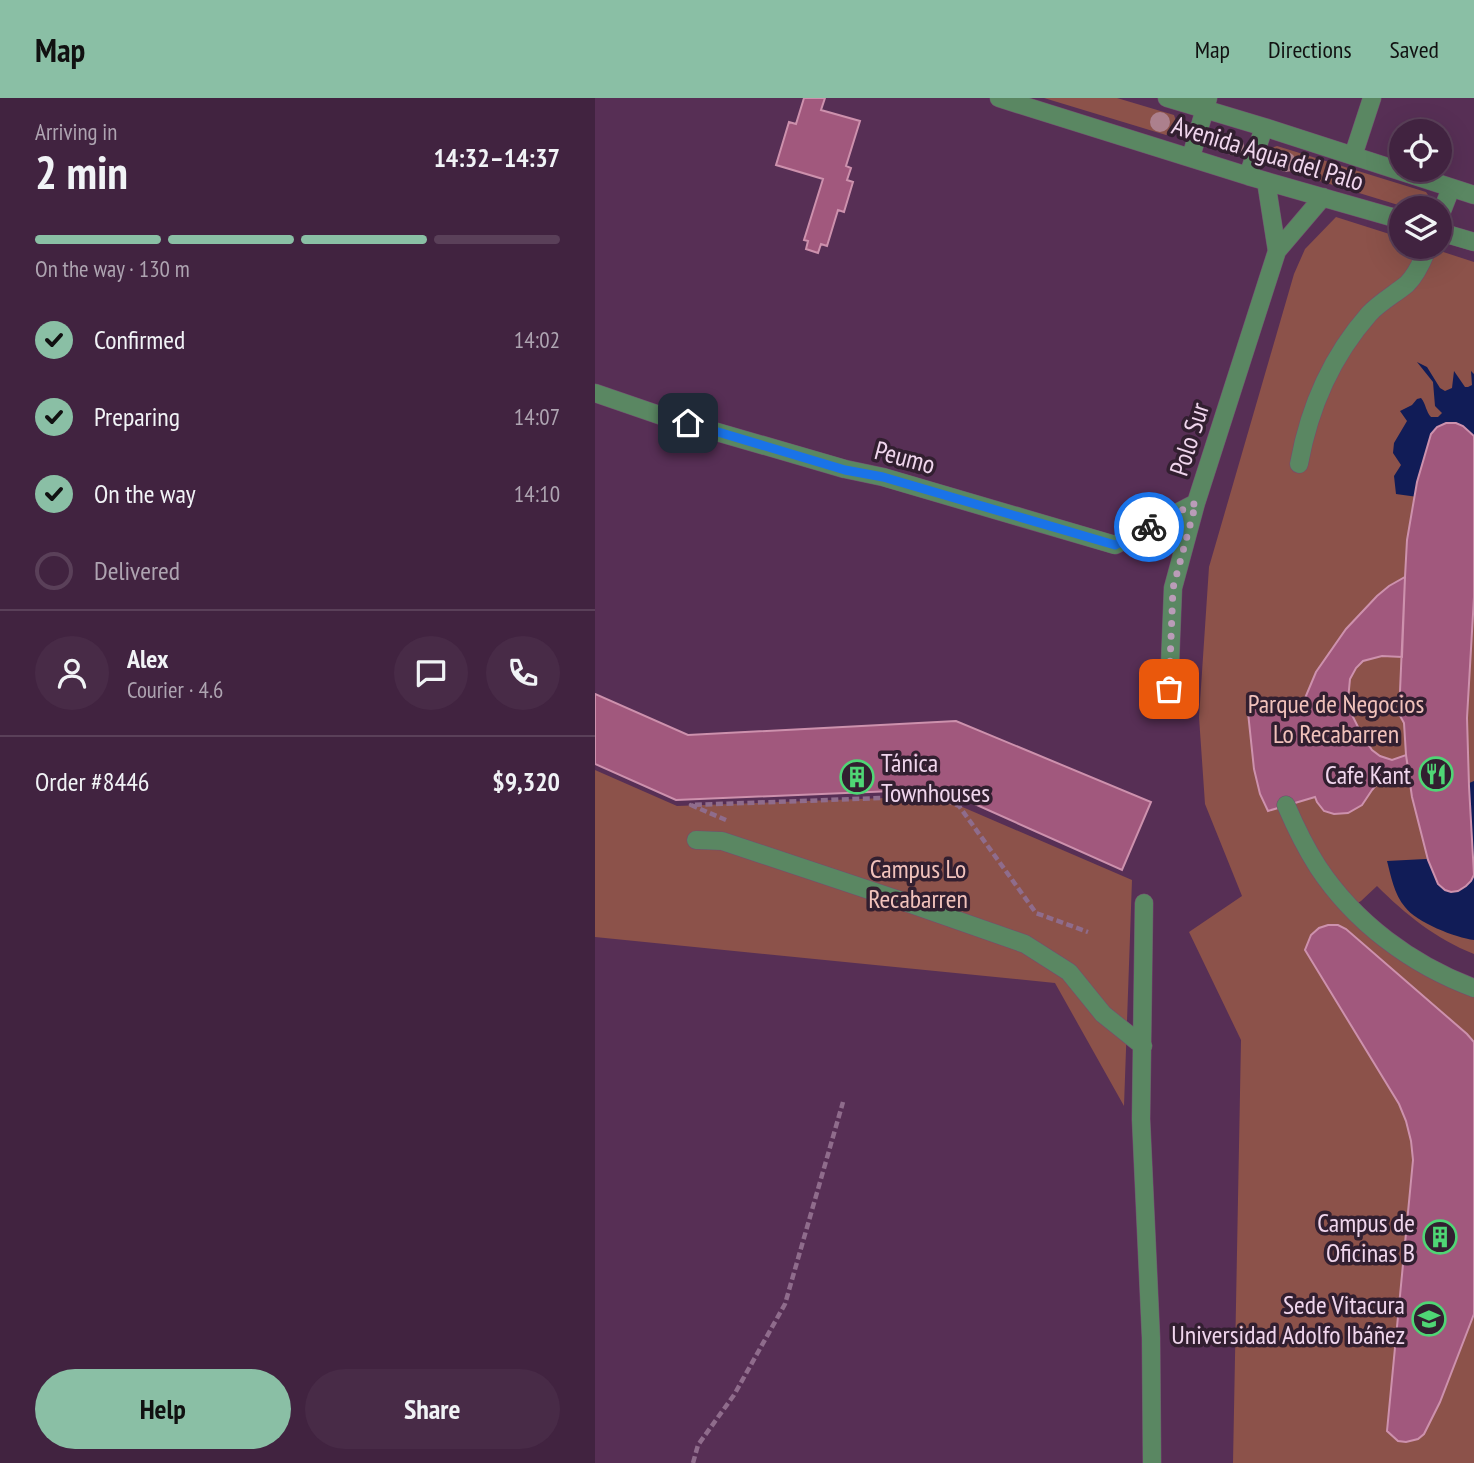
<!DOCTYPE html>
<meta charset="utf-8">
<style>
body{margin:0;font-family:"PT Sans Narrow",sans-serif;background:#482b47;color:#f1f3f6;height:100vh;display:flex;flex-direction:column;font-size:26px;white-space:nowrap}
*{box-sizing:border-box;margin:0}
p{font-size:23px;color:#aea4b1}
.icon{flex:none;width:38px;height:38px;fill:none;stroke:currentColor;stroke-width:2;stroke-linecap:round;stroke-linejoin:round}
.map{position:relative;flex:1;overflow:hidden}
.side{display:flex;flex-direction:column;background:#412340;width:595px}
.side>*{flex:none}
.fabs{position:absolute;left:794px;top:21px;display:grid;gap:14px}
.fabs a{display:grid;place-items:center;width:63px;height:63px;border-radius:50%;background:#412340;box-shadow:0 7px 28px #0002,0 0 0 2px #5a4059;font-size:35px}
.pin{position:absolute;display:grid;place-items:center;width:60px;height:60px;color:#fff;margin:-30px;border-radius:14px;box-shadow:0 4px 10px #0006}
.courier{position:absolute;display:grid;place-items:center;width:70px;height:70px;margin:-35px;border:5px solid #1a73e8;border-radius:50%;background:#fff;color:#222;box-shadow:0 2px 9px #0007}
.summary em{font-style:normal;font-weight:800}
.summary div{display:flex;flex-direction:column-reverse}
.summary{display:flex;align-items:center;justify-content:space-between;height:119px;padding:0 35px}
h1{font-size:46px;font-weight:800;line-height:52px}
.bar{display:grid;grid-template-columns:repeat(4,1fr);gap:10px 7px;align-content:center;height:84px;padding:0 35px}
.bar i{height:9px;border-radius:5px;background:#5a4059}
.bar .active{background:#8abfa5}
.bar p{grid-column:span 4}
.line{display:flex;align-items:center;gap:18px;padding:0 35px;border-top:2px solid #5a4059}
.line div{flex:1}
.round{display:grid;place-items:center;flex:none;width:74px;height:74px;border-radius:37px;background:#482b47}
ol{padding:0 35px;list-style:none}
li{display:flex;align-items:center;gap:21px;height:77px}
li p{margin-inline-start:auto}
li .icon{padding:7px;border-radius:50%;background:#8abfa5;color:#111;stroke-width:4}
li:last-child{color:#aea4b1}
li i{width:38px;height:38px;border:4px solid #5a4059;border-radius:50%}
.primary-button{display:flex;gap:14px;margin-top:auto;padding:14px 35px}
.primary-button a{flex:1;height:80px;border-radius:42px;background:#8abfa5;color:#111;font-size:28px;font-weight:800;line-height:80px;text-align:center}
.primary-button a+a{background:#482b47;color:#f1f3f6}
header{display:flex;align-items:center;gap:42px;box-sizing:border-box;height:98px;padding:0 35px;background:#8abfa5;color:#111}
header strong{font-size:33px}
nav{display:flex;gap:38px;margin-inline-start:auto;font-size:24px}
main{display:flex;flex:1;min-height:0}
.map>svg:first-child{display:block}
.green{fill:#8c524a}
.water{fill:#111c57}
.building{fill:#a1587d;stroke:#cd91ad;stroke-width:2}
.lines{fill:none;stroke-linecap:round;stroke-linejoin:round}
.minor-casing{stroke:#734d70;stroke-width:19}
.path{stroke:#8f6c8c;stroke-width:4.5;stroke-dasharray:7 3.5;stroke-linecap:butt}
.minor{stroke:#5a8762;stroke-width:18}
.tree{fill:#ac808d}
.done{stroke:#ba9cb8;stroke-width:7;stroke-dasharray:0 12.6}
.route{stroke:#1a73e8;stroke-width:9}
.labels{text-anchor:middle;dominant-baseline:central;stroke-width:7;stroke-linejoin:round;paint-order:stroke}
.street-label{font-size:26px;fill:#f0d6ed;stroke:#321f30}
.park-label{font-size:26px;fill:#f1c2bb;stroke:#321f30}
.poi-label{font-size:26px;fill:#f0d6ed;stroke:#321f30;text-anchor:end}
</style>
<header>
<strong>Map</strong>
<nav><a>Map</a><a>Directions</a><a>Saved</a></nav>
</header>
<main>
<section class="side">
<div class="summary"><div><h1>2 min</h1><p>Arriving in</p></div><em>14:32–14:37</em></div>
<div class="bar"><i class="active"></i><i class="active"></i><i class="active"></i><i></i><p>On the way · 130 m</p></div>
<ol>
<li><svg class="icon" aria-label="check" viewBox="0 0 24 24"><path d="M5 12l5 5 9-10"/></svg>Confirmed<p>14:02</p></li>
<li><svg class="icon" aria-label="check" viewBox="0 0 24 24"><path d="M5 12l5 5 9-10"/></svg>Preparing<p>14:07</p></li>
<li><svg class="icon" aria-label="check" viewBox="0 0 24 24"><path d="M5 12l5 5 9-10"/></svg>On the way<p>14:10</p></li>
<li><i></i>Delivered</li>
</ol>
<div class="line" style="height:126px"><a class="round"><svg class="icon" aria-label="person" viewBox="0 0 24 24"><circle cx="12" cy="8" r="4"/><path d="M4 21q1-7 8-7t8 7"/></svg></a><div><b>Alex</b><p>Courier · 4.6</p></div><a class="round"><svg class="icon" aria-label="chat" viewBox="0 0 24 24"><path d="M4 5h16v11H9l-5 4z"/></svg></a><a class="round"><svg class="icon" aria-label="phone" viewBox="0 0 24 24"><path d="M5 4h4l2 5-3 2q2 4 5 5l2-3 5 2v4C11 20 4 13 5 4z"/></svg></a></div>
<div class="line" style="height:91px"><div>Order #8446</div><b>$9,320</b></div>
<div class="primary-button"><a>Help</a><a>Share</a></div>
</section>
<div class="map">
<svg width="879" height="1365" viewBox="0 0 879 1365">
<rect width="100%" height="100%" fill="#572f55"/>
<!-- green -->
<path class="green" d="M449 0H522L579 17 582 26 581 32 571 37Z
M682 48 831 94 835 100 832 110H813L676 68 672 57 676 50Z
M741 119 807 140V149H833L879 164V856C841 841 810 816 782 788L766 803 756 809 771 824 879 890V1365H638L646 942 594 834 647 798 610 706 604 619 614 469 699 176 710 151Z
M0 672 82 708 342 698 537 782 529 1008 460 885 0 839Z"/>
<!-- water -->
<path class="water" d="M822 264 832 269 845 290 850 293 857 290 859 273 870 289H873L877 287 876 273 879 276V465L830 400 801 396 799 378 806 367 798 355 799 345 812 323 805 313 817 307 822 301 826 300C831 306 831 314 836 319H843L847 315 840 308 838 284Z
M879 683V842C861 840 821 824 810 809 799 796 796 778 792 763L869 759 860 691Z"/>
<!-- building -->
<path class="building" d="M209 0H230L226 12 265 23 251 68 256 70 252 82 258 84 249 114 243 112 232 148 226 146 223 155 211 151 213 143 209 142 228 81 181 67 194 24 201 26Z
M851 325H861L868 328 879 338V499L872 620 874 688 879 777 876 783 871 788 863 793 856 794 850 792 843 786 833 762 817 699 811 657 809 625 804 616 810 479 812 442 822 384 836 336 842 329Z
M810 479 807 559 787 558 768 563 761 570 755 581 753 602 757 617 767 637 777 652 785 658 797 662 811 657 815 682 789 683 782 686 777 692 767 707 753 715 739 716 729 713 722 704 720 699 673 713 665 696 659 671 652 605H708L721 574 751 531 782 498 794 488Z
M0 596 93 637 361 623 556 704 527 772 346 691 81 702 0 666Z
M733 827H743L751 831 872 936 879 944V1216L845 1304 829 1336 823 1341 811 1344 803 1343 792 1333 818 1062 816 1043 811 1023 804 1006 710 852 716 837 724 830Z"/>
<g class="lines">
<defs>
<path id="minor" d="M404 0 653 78 807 122
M572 0 669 29 879 97
M758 58 777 0
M596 59 613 0
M653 78 669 29
M671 83 682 153
M845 118 856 90
M845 134 879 144
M0 295 67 318 250 371 288 379 520 447 601 405
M704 366C714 311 737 258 774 216 785 204 800 196 812 186 822 176 828 162 833 149
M574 591 578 490 601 405 682 153 728 99
M691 707C700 728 710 749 723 769 760 825 817 867 879 890
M101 742 127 743 310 804 430 846 474 874 508 916 548 948
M549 805 546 1021 556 1240 557 1365"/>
</defs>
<!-- minor casing -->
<use href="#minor" class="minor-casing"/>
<!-- path -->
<path class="path" d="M131 722 96 707 342 698 364 708 441 815 493 834
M98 1365 103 1347 139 1297 190 1206 248 1004"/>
<!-- minor -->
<use href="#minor" class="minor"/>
</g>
<!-- trees -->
<g class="tree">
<circle cx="565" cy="24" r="10"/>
<circle cx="639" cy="48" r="10"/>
<circle cx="691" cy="64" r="10"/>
<circle cx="753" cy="82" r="10"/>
</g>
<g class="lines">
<!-- done -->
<path class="done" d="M554 429 601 405 578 490 574 591"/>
<!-- route -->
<path class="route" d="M93 325 250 372 288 379 520 447 554 429"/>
</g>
<!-- icons -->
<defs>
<symbol id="restaurant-ring" viewBox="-11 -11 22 22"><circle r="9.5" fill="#321f30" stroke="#4fd675" stroke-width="1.5"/><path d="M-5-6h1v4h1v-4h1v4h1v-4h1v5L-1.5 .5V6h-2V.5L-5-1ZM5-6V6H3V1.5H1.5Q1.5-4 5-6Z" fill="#4fd675"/></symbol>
<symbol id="building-ring" viewBox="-11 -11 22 22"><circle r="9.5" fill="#321f30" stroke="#4fd675" stroke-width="1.5"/><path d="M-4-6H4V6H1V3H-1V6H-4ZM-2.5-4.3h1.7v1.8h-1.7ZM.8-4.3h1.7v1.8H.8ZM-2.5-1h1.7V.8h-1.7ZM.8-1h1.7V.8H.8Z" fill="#4fd675"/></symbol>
<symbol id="university-ring" viewBox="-11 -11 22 22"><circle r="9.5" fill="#321f30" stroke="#4fd675" stroke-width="1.5"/><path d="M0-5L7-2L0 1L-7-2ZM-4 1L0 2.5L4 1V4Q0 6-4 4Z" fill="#4fd675"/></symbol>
</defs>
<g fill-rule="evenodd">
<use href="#restaurant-ring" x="822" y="657" width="38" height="38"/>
<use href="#building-ring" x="243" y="660" width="38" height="38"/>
<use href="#building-ring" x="826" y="1120" width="38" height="38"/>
<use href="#university-ring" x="815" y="1202" width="38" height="38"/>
</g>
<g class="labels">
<!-- street labels -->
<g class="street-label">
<text transform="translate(673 55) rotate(17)">Avenida Agua del Palo</text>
<text transform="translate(594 341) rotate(-72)">Polo Sur</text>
<text transform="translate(310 359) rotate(15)">Peumo</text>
</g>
<!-- park labels -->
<g class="park-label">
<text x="741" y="605">Parque de Negocios<tspan x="741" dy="30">Lo Recabarren</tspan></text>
<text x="323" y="770">Campus Lo<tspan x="323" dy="30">Recabarren</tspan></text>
</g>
<!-- poi labels -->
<g class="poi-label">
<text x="286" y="664" text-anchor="start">Tánica<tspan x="286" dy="30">Townhouses</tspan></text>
<text x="816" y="676">Cafe Kant</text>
<text x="820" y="1124">Campus de<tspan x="820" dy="30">Oficinas B</tspan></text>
<text x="810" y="1206">Sede Vitacura<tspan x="810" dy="30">Universidad Adolfo Ibáñez</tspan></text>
</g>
</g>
</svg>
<div class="fabs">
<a><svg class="icon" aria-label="locate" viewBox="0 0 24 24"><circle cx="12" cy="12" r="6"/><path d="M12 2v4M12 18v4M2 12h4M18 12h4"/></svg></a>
<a><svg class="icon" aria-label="layers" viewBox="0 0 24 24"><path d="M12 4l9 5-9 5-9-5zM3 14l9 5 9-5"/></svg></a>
</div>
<div class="pin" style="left:574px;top:591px;background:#ea580c"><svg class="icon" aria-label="bag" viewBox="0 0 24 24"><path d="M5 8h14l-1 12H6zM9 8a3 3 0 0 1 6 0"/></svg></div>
<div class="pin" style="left:93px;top:325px;background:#1f2937"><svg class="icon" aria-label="home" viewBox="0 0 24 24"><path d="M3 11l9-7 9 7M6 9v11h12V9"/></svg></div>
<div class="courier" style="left:554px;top:429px"><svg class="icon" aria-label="bike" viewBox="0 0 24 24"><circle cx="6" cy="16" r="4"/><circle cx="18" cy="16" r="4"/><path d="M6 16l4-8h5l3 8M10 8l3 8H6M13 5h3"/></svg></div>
</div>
</main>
